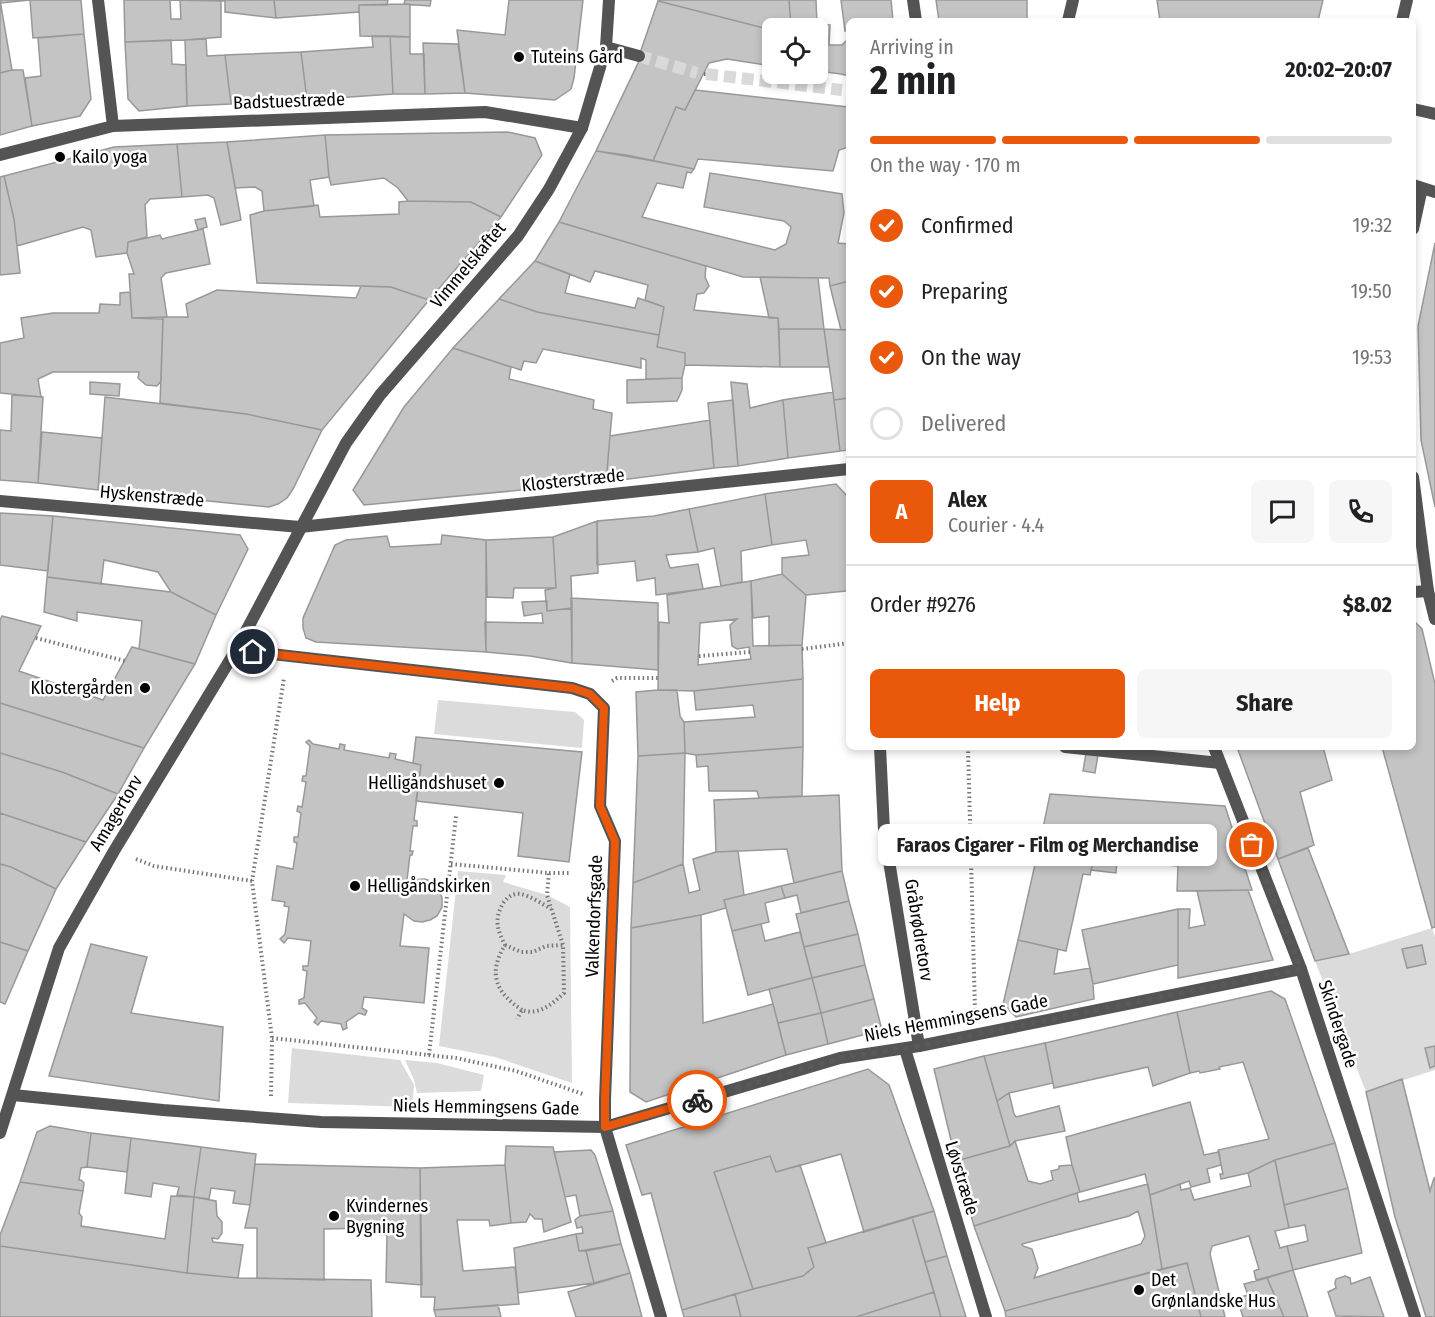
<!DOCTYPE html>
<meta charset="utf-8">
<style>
body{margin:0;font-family:"Fira Sans Condensed",sans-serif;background:#f6f6f6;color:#202124;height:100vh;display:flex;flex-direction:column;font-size:22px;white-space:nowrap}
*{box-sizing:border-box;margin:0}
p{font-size:20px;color:#757577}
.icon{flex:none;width:33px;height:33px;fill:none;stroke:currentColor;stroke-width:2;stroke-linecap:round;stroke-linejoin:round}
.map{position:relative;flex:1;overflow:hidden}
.drawer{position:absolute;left:846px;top:18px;width:570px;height:732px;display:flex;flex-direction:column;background:#fff;border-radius:9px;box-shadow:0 3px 9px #0003}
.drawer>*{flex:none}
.tools{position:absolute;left:762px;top:18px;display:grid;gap:12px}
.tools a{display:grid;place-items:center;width:66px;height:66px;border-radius:9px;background:#fff;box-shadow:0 3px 9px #0003;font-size:30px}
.pin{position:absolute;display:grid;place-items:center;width:51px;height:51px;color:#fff;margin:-26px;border:3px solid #fff;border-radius:50%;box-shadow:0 2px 6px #0007}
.courier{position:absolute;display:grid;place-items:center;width:60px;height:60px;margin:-30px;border:4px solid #ea580c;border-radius:50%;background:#fff;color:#222;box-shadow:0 2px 8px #0007}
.bubble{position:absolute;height:42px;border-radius:9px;background:#fff;box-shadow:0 3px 9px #0003;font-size:20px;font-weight:700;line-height:42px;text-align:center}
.head em{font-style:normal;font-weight:700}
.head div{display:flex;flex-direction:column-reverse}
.head{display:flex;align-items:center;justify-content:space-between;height:102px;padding:0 24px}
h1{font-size:39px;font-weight:700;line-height:45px}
.bar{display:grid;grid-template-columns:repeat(4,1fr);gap:9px 6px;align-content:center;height:72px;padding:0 24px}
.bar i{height:8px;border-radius:4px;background:#e0e0e0}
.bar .active{background:#ea580c}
.bar p{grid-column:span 4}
.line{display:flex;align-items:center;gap:15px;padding:0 24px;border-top:2px solid #e0e0e0}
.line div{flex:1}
.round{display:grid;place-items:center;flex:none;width:63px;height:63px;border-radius:9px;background:#f6f6f6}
ol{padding:0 24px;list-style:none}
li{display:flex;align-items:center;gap:18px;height:66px}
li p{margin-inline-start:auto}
li .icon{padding:6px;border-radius:50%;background:#ea580c;color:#fff;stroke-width:4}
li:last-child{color:#757577}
li i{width:33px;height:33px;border:3px solid #e0e0e0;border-radius:50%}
.cta{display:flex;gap:12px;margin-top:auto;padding:12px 24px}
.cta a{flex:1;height:69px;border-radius:9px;background:#ea580c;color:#fff;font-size:24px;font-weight:700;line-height:69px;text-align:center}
.cta a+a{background:#f6f6f6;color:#202124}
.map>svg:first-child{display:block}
.green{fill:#dbdbdb}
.building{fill:#c4c4c4;stroke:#989898;stroke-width:1.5;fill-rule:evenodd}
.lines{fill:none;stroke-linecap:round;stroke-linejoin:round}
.pedestrian-tunnel{stroke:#d9d9d9;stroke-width:12;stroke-dasharray:12 6;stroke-linecap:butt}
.path{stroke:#767676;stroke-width:4;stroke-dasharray:1.5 3;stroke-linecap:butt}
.service{stroke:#545454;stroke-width:12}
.pedestrian{stroke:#545454;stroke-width:12}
.minor{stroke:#545454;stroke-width:12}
.done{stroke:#595959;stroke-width:6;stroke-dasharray:0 10.8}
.route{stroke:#ea580c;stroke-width:8}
.poi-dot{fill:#000;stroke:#fff;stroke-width:2}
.labels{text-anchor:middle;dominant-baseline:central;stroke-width:5;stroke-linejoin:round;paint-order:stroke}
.poi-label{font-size:18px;fill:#000;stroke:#fff;text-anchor:start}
.street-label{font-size:18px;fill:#000;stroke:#fff}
</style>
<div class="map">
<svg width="1435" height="1317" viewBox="0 0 1435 1317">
<rect width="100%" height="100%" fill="#fff"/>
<!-- green -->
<path class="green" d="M438 700 575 712 584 720 582 748 434 734Z
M458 871 506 875 503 882 547 895 570 907 572 1083 495 1057 439 1046Z
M1432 928 1435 937V1070L1366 1092 1315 961 1349 954Z
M292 1048 400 1060 414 1085 412 1107 288 1103Z
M405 1060 437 1063 484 1075 481 1091 417 1093 414 1080Z"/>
<!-- building -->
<path class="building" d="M0 0H81L84 34 33 38 30 0 1 3Z
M0 0 12 70 0 73Z
M124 0H170L171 19H181L180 0 221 1V37L185 40 125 42Z
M170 0H274L276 18 225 12V1Z
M274 0H388L387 5H359V12L276 18Z
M405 0H431L430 6 404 4Z
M509 0H583L574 78 571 89 555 100 465 93 457 30 505 35Z
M658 0H789L791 26 764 28 658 1Z
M789 0H816L817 24 791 26Z
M841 0H891L893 21H849V30L845 31Z
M936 0H1027V21H939Z
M1157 0H1323L1318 21H1160Z
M658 1 764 28 817 24 830 25 829 45H842L848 39 849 30V76L841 74 818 71V28H772V66L727 59 709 63 685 110 676 107 653 161 596 151 639 61V56Z
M404 4H410V37L360 36 359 5Z
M84 34 91 99 80 116 32 126 25 78 41 76 38 38Z
M372 36H390L393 94 307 100 301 52 373 47Z
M390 36 410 37V54H424L425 94H393Z
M206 39 207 56 225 55 231 104 187 106 185 40Z
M171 40 172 64 186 65 187 106 139 111 128 99 125 42Z
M423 43 458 44 465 93 425 94Z
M301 52 307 100 231 104 225 55Z
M12 70H23L32 126 0 135V73Z
M695 90 848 107 849 147 839 150 833 171 698 159 694 169 653 161 676 107 685 110Z
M508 132 535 138 542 155 501 217 471 202 408 201 398 188 384 178 331 185 329 177 325 135Z
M325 135 329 177 310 180 314 206 264 211 262 191 255 187 235 188 227 142Z
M227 142 241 220 221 225 214 198 208 195 182 197 177 144Z
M177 144 182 197 150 199 145 205 147 237 128 242 127 253 96 257 91 230 83 227 17 246 14 219 4 176 114 147Z
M596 151 626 155 694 169 691 173 687 172 683 188 657 183 642 217 775 250 786 244 791 227 784 221 704 207 710 173 842 194 844 213 838 243 849 244V281L830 286 829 278 743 277 559 222Z
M4 176 14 219 20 273 0 275V177Z
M408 201 471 202 501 217 429 300 391 287 257 283 250 215 264 211 318 205 320 217 399 214V202Z
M205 218 207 227 198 230 195 220Z
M559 222 706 266 705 277 709 286 704 293 697 294 694 310 778 318 780 367 685 365V353L657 347 664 307 645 300 648 285 595 271 590 282 535 261Z
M203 229 210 264 166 273 161 278 167 317 132 318 129 274H134L127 253 128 242 160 235 162 239Z
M1435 243V507L1421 440 1418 326Z
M535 261 570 274 565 293 635 308 638 298 664 307 659 335 537 312 499 299Z
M760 277 818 278 824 329H779L778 318H769Z
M849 281V330H841L830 286Z
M361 286 391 287 429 300 322 430 246 414 160 403 163 317H188L186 304 217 290 356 298Z
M130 292 132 318 163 319 161 381 157 386 146 385 138 378 139 372H53L38 379 41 397 0 393V343L24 338 21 318 53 313H99L100 304 120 305V293Z
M499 299 537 312 659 335 657 347 685 353V365L682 378 646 379V360L641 358V368L543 349 536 363 524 361 521 370 453 348Z
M779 329H824L829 367H780Z
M824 329 849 330V398L834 400Z
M453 348 511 367 509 379 594 400 593 409 612 413 606 482 364 505 353 490 404 407Z
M682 378V390L677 401 627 403V380Z
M90 382 120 384 119 396 90 394Z
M731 382 747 384 750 408 783 400 788 458 738 466Z
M833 392 840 451 788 458 783 400Z
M12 395 43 397 38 483 0 480V430L11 431Z
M105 397 246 414 322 430 293 489 287 498 278 504 269 507 98 490Z
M849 398V450L840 451 834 400Z
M733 400 738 466 714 468 708 403Z
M710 420 714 468 606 482 610 436Z
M42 432 102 438 98 490 38 483Z
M836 484 849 498V587L846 591 806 595 782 574V558L809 555 806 540 772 545 765 494Z
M765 494 772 545 741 551 742 582 721 586 714 548 698 552 689 509Z
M689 509 698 552 666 555 670 568 698 564 703 589 656 595 655 578 637 581 635 561 597 565V521L654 516Z
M0 513 53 516 48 571 0 565Z
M53 516 240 535 248 549 216 615 171 592 158 572 104 560 101 584 47 577Z
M597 521 598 573 571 576 572 608 547 611 545 590 556 588 553 537Z
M442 535 486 540V652L316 642 306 638 303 628V618L335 545 346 540 387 536 390 547 441 544Z
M553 537 556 588H514L513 598 487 597 486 540Z
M782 574 806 595 802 645 769 646V616L753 618 751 581Z
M47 577 171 592 216 615 195 664 139 649 142 621 77 612V621L44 612Z
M751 581 753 646 802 645 803 679 694 691 658 690 659 622 669 623 667 595ZM737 619 730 625 732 646 737 649 749 647 751 659 698 665 700 623Z
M571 598 658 603V670L572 663Z
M547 601V611L572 608V663L530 656 486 652 485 622 543 623 542 613 524 616 522 602Z
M2 616 41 626 19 671 103 700 132 647 195 664 144 748 0 703V620Z
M1413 620 1422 629 1435 684V927L1432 928 1382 747H1413Z
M803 679V747L696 755 685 753 684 722 755 717 753 705 696 710 694 691Z
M658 690H677L680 716 684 722 685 753 638 756 636 692Z
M0 703 144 748 118 794 62 772 0 753Z
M416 737 582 752 569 862 518 856 523 813 416 801 421 765 413 763Z
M309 740 313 744 339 749 340 744 345 745 344 750 389 758 390 753 396 754 395 759 421 765 414 820 417 821V826H413L410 851H413L412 855H410L407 880 425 879 433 882 439 889 442 898V907L437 916 430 920 422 922 414 921 404 914 400 946 429 948 424 1003 364 997 362 1008 367 1011 365 1015 359 1013 346 1022 347 1028 343 1030 341 1024 321 1021 318 1025 314 1022 317 1018 305 1003 299 1004V1000L304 998 307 971 303 970V966H308L311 941 288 938 284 943 280 939 285 934 289 907 284 906 285 902 272 900 277 866 293 869 297 843 294 842V837H298L301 813 297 811 298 806 302 807 306 782 302 781 303 776H306L310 746 306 742Z
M803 747 802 796 759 798 757 791H709L708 766 697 767 696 755Z
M1237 747H1323L1332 780 1300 792 1314 845 1278 859Z
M0 753 62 772 118 794 86 842 0 813Z
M685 753 683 864 633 883 638 756Z
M1086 753 1098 755 1095 773 1083 771Z
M1050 794 1225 806 1252 890 1177 891 1178 866 1117 861 1116 873 1091 870 1097 845 1042 833Z
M839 795 842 871 794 883 787 849 716 852 714 800Z
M0 813 86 842 56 889 11 867 0 864Z
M1042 833 1097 845 1090 875 1083 874 1066 951 1018 940Z
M1308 848 1349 954 1315 961 1278 859Z
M738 851 744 895 724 900 726 908 701 915 631 928 633 883 683 864 689 893 700 890 693 859 716 852Z
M0 864 11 867 56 889 28 951 0 942Z
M842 871 849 901 801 913 797 895 785 898 781 886Z
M781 886 785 898 765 903 769 922 732 931 724 900Z
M1248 890 1273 960 1178 978V909H1190L1189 928 1205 925 1197 891Z
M849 901 858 934 804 947 796 914Z
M1178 909V965L1093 984 1082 930Z
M701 915 703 1023 773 1004 786 1055 646 1102 630 1092 631 928Z
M761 924 765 941 800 932 812 978 748 995 732 931Z
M858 934 865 965 812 978 804 947Z
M1018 940 1058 949 1054 974 1090 968 1093 984 1094 999 1016 1017 1003 1004Z
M0 942 28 951 5 1004 0 1002Z
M91 944 147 957 131 1013 223 1027 219 1101 49 1076Z
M1422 945 1426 964 1407 968 1402 949Z
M865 965 874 999 821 1013 812 978Z
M812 978 821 1013 778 1023 769 989Z
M1271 991 1285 999 1335 1143 1275 1160 1248 1173 1221 1179 1220 1174H1223L1218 1150 1269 1139 1243 1062 1219 1067 1220 1069 1200 1073 1199 1071 1190 1073 1177 1012Z
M874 999 882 1030 828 1044 821 1013Z
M1177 1012 1190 1073 1153 1086 1148 1067 1054 1088 1045 1043Z
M821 1013 828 1044 786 1055 778 1023Z
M1045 1043 1053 1083 1009 1093 997 1101 984 1056Z
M1435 1046V1066L1430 1068 1425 1048Z
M984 1056 1010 1146 956 1161 934 1069Z
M868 1069 889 1085 934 1211 864 1232 841 1154 776 1172 770 1156 714 1172 753 1289 682 1310 651 1193 642 1195 626 1145Z
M1402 1079 1430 1191 1434 1178H1435V1317H1426L1395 1217 1366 1092Z
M1009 1093 1014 1114 1016 1117 1059 1106 1065 1131 1015 1141 1010 1146 997 1101Z
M1190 1102 1204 1155 1219 1152 1221 1165 1207 1169 1210 1182 1191 1187 1189 1181 1150 1195 1145 1174 1080 1192 1072 1165 1066 1137Z
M50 1126 91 1133 87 1167 81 1168 79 1180H81L84 1183 83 1191 20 1182 37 1132Z
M91 1133 131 1138 127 1172 87 1167Z
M131 1138 201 1147 194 1197 177 1195 179 1187 153 1183 151 1197 125 1193Z
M1015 1141 1028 1181 1040 1184 1053 1180 1051 1171 1059 1169V1166L1072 1165 1080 1192 974 1226 956 1161 1010 1146Z
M1335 1143 1348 1188 1284 1205 1275 1160Z
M506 1146 553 1147 571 1222 544 1232 542 1219H535L530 1214 526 1222 511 1223 505 1165Z
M201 1147 256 1154 250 1205 233 1203 235 1191 211 1188 209 1199 194 1197Z
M591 1150 595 1155 613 1211 580 1216 576 1195 565 1197 554 1152Z
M770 1156 776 1172 800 1165 826 1243 808 1248 814 1267 803 1276 753 1289 714 1172Z
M1275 1160 1289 1228 1275 1231 1280 1248 1287 1246 1293 1270 1256 1280 1254 1271 1259 1269 1249 1236 1212 1246 1210 1254 1225 1317H1201L1187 1263 1162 1269 1150 1195 1180 1184 1181 1190 1190 1188 1194 1200 1251 1186 1248 1173Z
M255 1164 420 1168 422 1285 386 1282 387 1235 372 1234 371 1228 324 1229V1280L257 1278V1228H245L250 1205Z
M505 1165 511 1223 490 1226 489 1220H457L463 1271 515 1267 519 1304 434 1310 435 1297H421L420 1168Z
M20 1182 83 1191 79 1213 82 1217 81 1226 165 1239 171 1196 194 1197 187 1273 0 1246V1235Z
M1148 1184 1162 1269 1005 1311 974 1226 1077 1193 1079 1202ZM1138 1211 1145 1236 1141 1244 1034 1278 1038 1268 1032 1249 1023 1246 1022 1244 1129 1216Z
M1348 1188 1362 1253 1293 1270 1287 1246 1308 1241 1305 1225 1289 1228 1284 1205Z
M194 1197 216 1201 217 1216 222 1222V1233L218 1239 212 1238 213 1242 243 1245 238 1278 187 1273Z
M613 1211 621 1244 579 1251 576 1234 583 1233 582 1227 577 1228 575 1220 580 1216Z
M934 1211 947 1256 925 1262 912 1217Z
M912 1217 934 1292 856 1317H741L735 1294 803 1276 814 1267 808 1248Z
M576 1234 579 1251H586L594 1283 518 1293 514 1248Z
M621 1244 630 1273 594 1283 586 1251Z
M0 1246 187 1273 238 1278 371 1280 372 1317H0Z
M947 1256 966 1317H941L925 1262Z
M1187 1263 1201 1317H1006L1005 1311Z
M1293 1270 1308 1317H1284L1267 1278Z
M630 1273 642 1317H576L568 1292Z
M1345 1276 1350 1278 1351 1284 1370 1277 1384 1317 1336 1316 1328 1292 1336 1288 1335 1283 1336 1279Z
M1267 1278 1284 1317H1243L1237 1298 1248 1295 1244 1284Z
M934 1292 941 1317H856Z
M735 1294 741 1317H684L682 1310Z
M498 1305 501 1317H436L434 1310Z"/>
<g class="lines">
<!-- pedestrian-tunnel -->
<path class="pedestrian-tunnel" d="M639 56 697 73
M706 74 842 90"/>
<!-- path -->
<path class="path" d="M704 74H706
M36 638 125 661
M802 649 849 643
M699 656 750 652
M612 681 617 678H658
M968 747 975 1010
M136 859 154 866 252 881
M451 864 549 873 547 895 563 945 564 993C552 1004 539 1016 522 1010L517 1019
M549 873H570
M505 945 521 952H533L546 946 563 945
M522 1010C495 992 488 973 505 945 502 939 499 933 498 927 495 914 505 891 521 894 530 896 543 904 551 909
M272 1038 456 1058 516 1071 583 1094
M429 1055 456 816
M271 1096 272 1038 252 881 284 678"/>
<!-- service -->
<path class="service" d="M1413 109 1435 114"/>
<!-- pedestrian -->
<path class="pedestrian" d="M1402 21 1407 0
M606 47 639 56
M1413 185 1435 192
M1413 229 1422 188
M1413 477 1428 591 1435 619
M880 747 884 830 919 1046
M1065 747 1220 763
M1301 969 1415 1317
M905 1049 986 1317
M13 1095 163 1110 229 1115
M605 1127 661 1317
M0 1133 59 948 114 851 236 650 346 443 380 395 518 236 549 189 582 128 606 47 609 0"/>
<!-- minor -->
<path class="minor" d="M98 0 113 126
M913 0 916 21
M1068 21 1073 0
M0 155 113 126 485 112 582 128
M0 501 300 527 849 469
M1413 592 1428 591
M236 650 572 688 590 694 604 708 600 806 615 841 605 1100V1127
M229 1115 321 1122 605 1127 840 1058 919 1046 1301 969 1214 747"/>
</g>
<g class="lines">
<!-- done -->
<path class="done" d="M697 1100 840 1058 919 1046 1301 969 1252 845"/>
<!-- route -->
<path class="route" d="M253 652 572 688 590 694 604 708 600 806 615 841 605 1100V1127L697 1100"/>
</g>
<!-- markers -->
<g class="poi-dot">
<circle cx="519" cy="57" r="6"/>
<circle cx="60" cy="157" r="6"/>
<circle cx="145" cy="688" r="6"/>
<circle cx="499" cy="783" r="6"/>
<circle cx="355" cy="886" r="6"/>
<circle cx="334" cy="1216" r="6"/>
<circle cx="1139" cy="1290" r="6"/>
</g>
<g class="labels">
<!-- poi labels -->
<g class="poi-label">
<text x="531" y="57">Tuteins Gård</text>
<text x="72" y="157">Kailo yoga</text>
<text x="133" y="688" text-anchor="end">Klostergården</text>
<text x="487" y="783" text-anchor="end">Helligåndshuset</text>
<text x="367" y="886">Helligåndskirken</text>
<text x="346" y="1206">Kvindernes<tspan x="346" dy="21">Bygning</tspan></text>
<text x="1151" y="1280">Det<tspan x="1151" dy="21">Grønlandske Hus</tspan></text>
</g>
<!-- street labels -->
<g class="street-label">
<text transform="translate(289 101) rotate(-2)">Badstuestræde</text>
<text transform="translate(468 265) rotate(-50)">Vimmelskaftet</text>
<text transform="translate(573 480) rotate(-6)">Klosterstræde</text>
<text transform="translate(152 496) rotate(5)">Hyskenstræde</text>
<text transform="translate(116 813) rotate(-59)">Amagertorv</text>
<text transform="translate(594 916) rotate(-88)">Valkendorfsgade</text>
<text transform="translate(919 930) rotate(81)">Gråbrødretorv</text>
<text transform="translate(956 1018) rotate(-11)">Niels Hemmingsens Gade</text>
<text transform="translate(1338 1024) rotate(72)">Skindergade</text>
<text transform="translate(486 1107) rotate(1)">Niels Hemmingsens Gade</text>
<text transform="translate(962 1178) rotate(73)">Løvstræde</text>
</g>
</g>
</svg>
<div class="tools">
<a><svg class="icon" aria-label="locate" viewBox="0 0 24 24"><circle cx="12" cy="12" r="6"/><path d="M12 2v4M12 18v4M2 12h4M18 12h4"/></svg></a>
</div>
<div class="pin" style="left:1252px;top:845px;background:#ea580c"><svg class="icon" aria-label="bag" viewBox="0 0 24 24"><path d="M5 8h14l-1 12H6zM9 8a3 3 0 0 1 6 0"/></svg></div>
<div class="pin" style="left:253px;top:652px;background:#1f2937"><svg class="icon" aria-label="home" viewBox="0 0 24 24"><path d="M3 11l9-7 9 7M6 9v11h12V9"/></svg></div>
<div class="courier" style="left:697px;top:1100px"><svg class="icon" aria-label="bike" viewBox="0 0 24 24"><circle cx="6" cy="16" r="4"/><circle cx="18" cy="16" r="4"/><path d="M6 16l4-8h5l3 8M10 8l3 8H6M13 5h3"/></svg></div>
<div class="bubble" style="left:878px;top:824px;width:339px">Faraos Cigarer - Film og Merchandise</div>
<section class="drawer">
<div class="head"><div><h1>2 min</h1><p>Arriving in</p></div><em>20:02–20:07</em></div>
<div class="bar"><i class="active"></i><i class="active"></i><i class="active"></i><i></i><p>On the way · 170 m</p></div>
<ol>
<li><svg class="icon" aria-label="check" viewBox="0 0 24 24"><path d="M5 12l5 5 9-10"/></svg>Confirmed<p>19:32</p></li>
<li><svg class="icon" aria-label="check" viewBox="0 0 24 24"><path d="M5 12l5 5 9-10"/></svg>Preparing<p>19:50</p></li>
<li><svg class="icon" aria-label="check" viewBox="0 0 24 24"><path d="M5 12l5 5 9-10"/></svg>On the way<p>19:53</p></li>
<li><i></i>Delivered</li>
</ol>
<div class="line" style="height:108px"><b class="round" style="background:#ea580c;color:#fff">A</b><div><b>Alex</b><p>Courier · 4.4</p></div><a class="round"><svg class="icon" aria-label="chat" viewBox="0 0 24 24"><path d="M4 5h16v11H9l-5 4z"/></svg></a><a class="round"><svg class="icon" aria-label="phone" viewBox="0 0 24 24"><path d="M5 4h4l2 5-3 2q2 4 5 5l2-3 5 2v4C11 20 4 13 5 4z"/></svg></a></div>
<div class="line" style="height:78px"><div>Order #9276</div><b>$8.02</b></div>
<div class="cta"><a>Help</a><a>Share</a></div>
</section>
</div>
